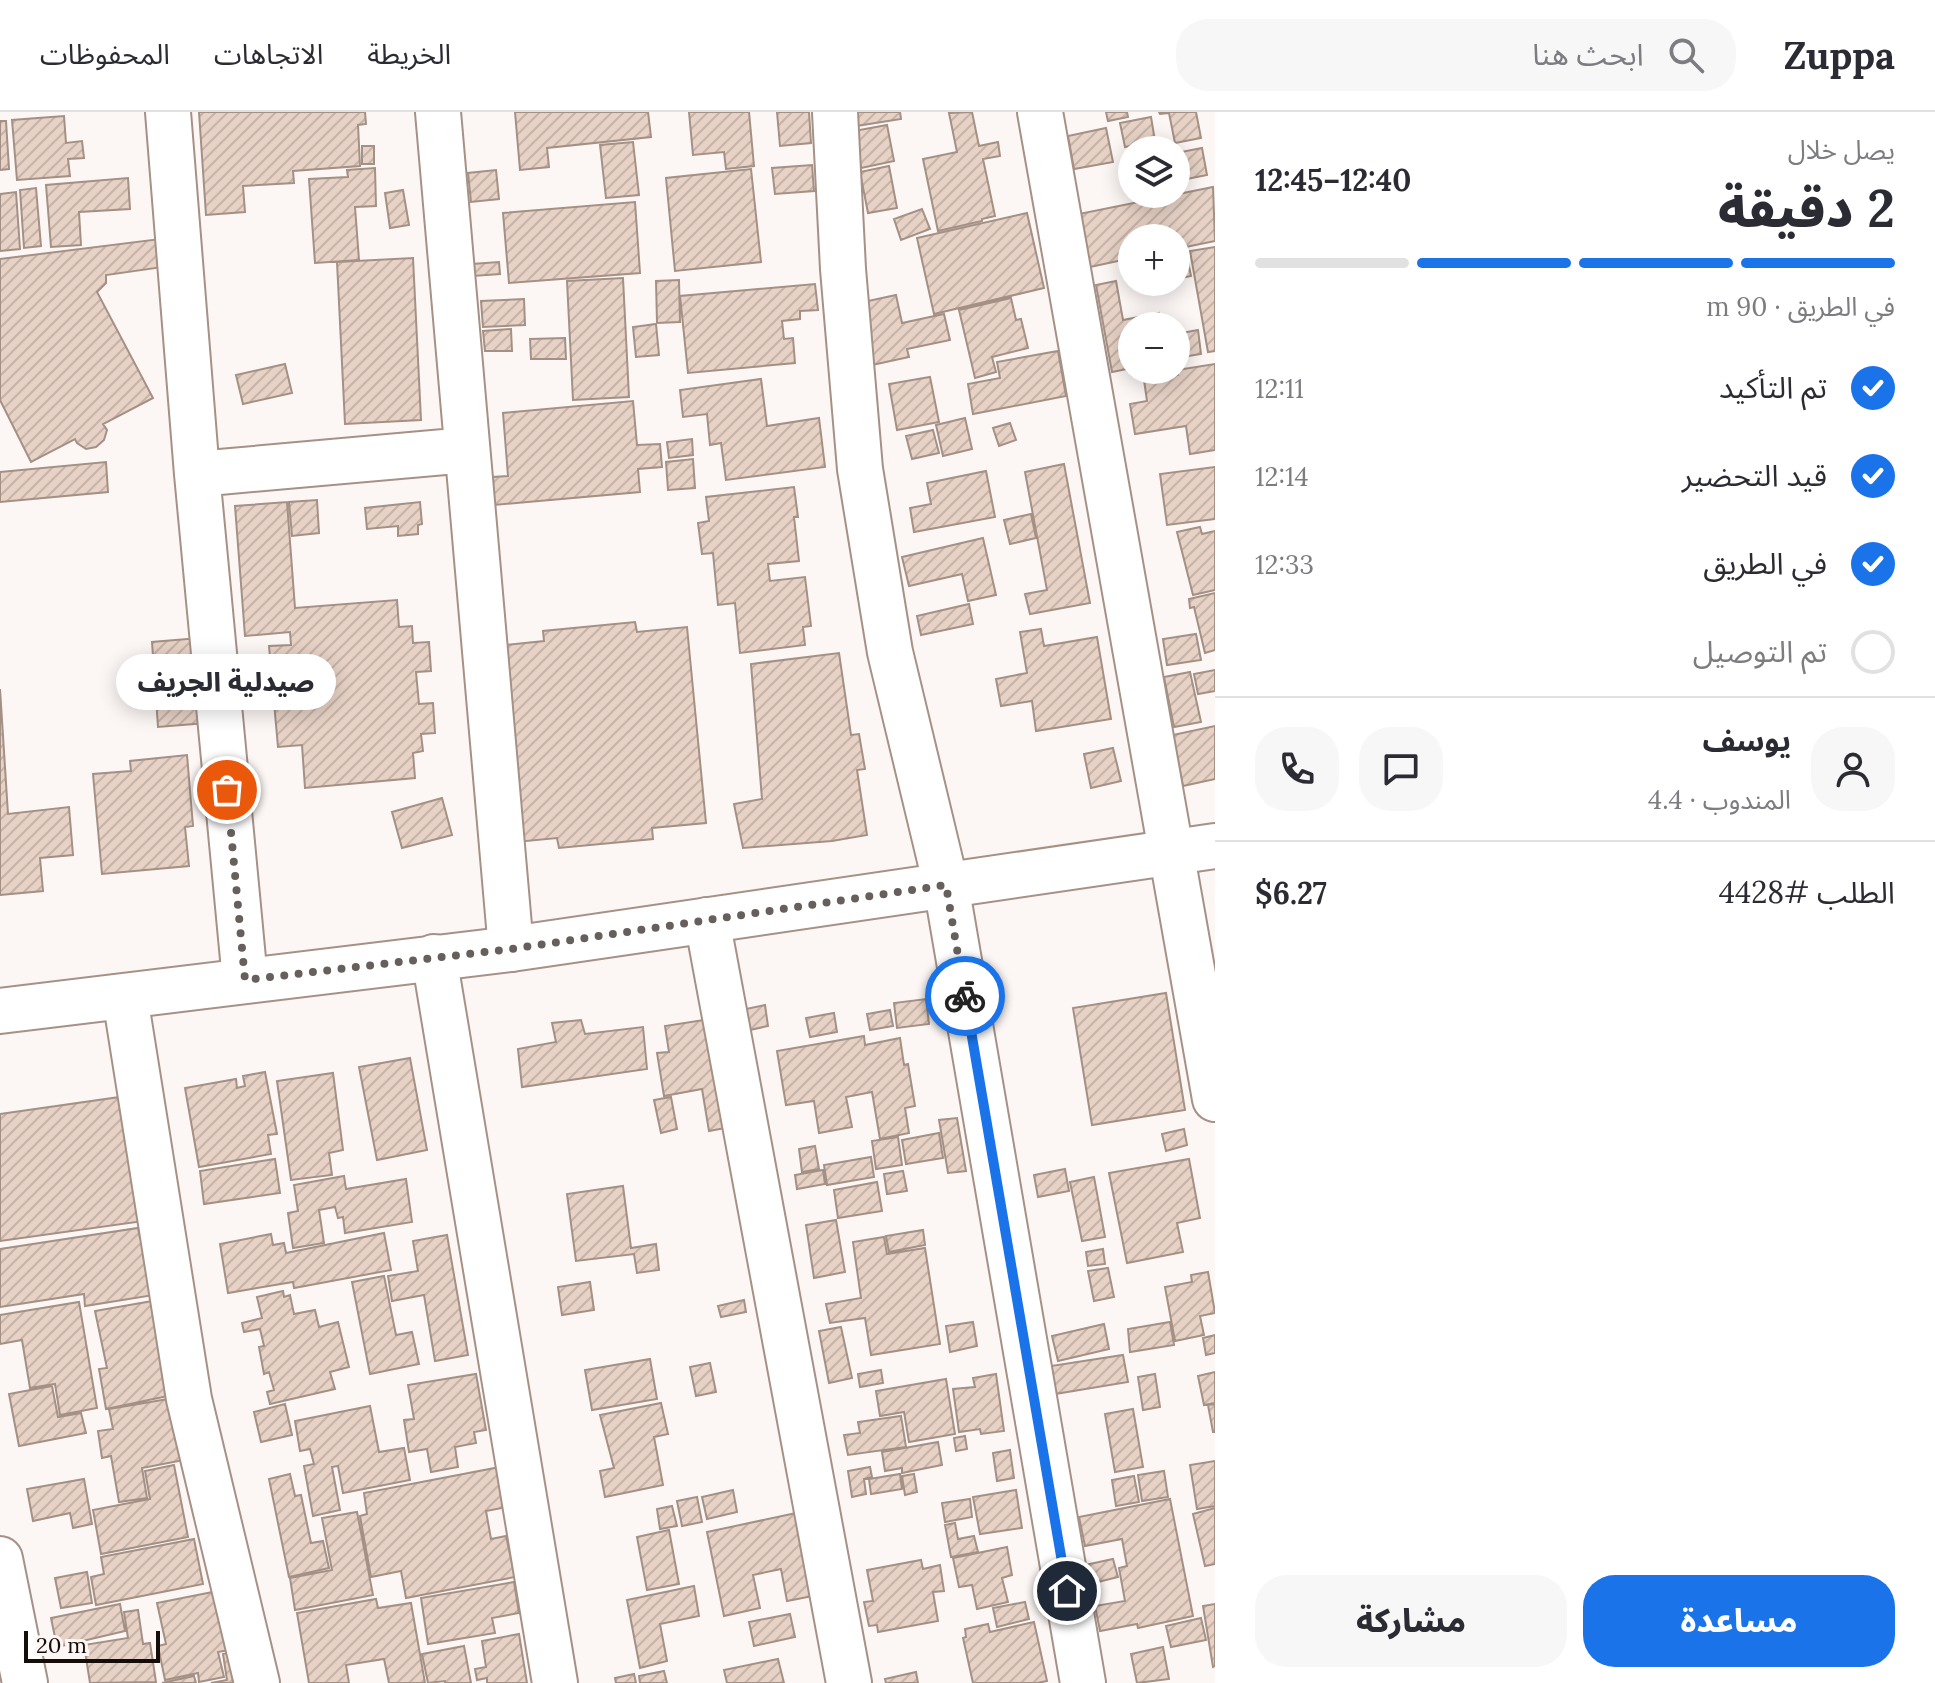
<!DOCTYPE html>
<html lang="ar">
<meta charset="utf-8">
<style>
body{margin:0;font-family:Lora,"Noto Sans Arabic",serif;background:#f7f7f7;color:#2b2b33;direction:rtl;height:100vh;display:flex;flex-direction:column;font-size:30px;white-space:nowrap}
*{box-sizing:border-box;margin:0}
p{font-size:26px;color:#7c7c81}
.icon{flex:none;width:44px;height:44px;fill:none;stroke:currentColor;stroke-width:2;stroke-linecap:round;stroke-linejoin:round}
.map{position:relative;flex:1;overflow:hidden;direction:ltr}
.drawer{display:flex;flex-direction:column;background:#fff;width:720px}
.drawer>*{flex:none}
.controls{position:absolute;left:1118px;top:24px;display:grid;gap:16px}
.controls a{display:grid;place-items:center;width:72px;height:72px;border-radius:50%;background:#fff;box-shadow:0 4px 20px #0003;font-size:40px}
.scale{position:absolute;left:24px;bottom:20px;width:136px;box-sizing:border-box;padding-left:8px;border:4px solid #150d0a;border-top:0;font-size:22px;line-height:28px;white-space:nowrap;color:#150d0a;-webkit-text-stroke:6px #fcf7f5;paint-order:stroke}
.pin{position:absolute;display:grid;place-items:center;width:68px;height:68px;color:#fff;margin:-34px;border:4px solid #fff;border-radius:50%;box-shadow:0 2px 8px #0007}
.courier{position:absolute;display:grid;place-items:center;width:80px;height:80px;margin:-40px;border:6px solid #1a73e8;border-radius:50%;background:#fff;color:#222;box-shadow:0 2px 10px #0007}
.bubble{position:absolute;height:56px;border-radius:28px;background:#fff;box-shadow:0 4px 20px #0003;font-size:26px;font-weight:800;line-height:56px;text-align:center;direction:rtl}
.head em{font-style:normal;font-weight:800}
.head div{display:flex;flex-direction:column-reverse}
.head{display:flex;align-items:center;justify-content:space-between;height:136px;padding:0 40px}
h1{font-size:52px;font-weight:800;line-height:60px}
.bar{display:grid;grid-template-columns:repeat(4,1fr);gap:12px 8px;align-content:center;height:96px;padding:0 40px}
.bar i{height:10px;border-radius:6px;background:#e1e1e2}
.bar .selected{background:#1a73e8}
.bar p{grid-column:span 4}
.line{display:flex;align-items:center;gap:20px;padding:0 40px;border-top:2px solid #e1e1e2}
.line div{flex:1}
.round{display:grid;place-items:center;flex:none;width:84px;height:84px;border-radius:32px;background:#f7f7f7}
ol{padding:0 40px;list-style:none}
li{display:flex;align-items:center;gap:24px;height:88px}
li p{margin-inline-start:auto}
li .icon{padding:8px;border-radius:50%;background:#1a73e8;color:#fff;stroke-width:4}
li:last-child{color:#7c7c81}
li i{width:44px;height:44px;border:4px solid #e1e1e2;border-radius:50%}
.cta{display:flex;gap:16px;margin-top:auto;padding:16px 40px}
.cta a{flex:1;height:92px;border-radius:32px;background:#1a73e8;color:#fff;font-size:32px;font-weight:800;line-height:92px;text-align:center}
.cta a+a{background:#f7f7f7;color:#2b2b33}
header{display:flex;align-items:center;gap:48px;box-sizing:border-box;height:112px;padding:0 40px;background:#fff;border-bottom:2px solid #e1e1e2}
header strong{font-size:38px}
nav{display:flex;gap:44px;margin-inline-start:auto;font-size:28px}
.search{width:560px;height:72px;background:#f7f7f7;display:flex;align-items:center;gap:20px;box-sizing:border-box;padding:0 28px;border-radius:32px;color:#7c7c81;font-size:30px}
main{display:flex;flex:1;min-height:0}
.map>svg:first-child{display:block}
.building{fill:url(#building-hatch);stroke:#a49084;stroke-width:2}
.lines{fill:none;stroke-linecap:round;stroke-linejoin:round}
.minor-casing{stroke:#a69187;stroke-width:48}
.tertiary-casing{stroke:#a69187;stroke-width:48}
.minor{stroke:#fff;stroke-width:44}
.tertiary{stroke:#fff;stroke-width:44}
.done{stroke:#665f5c;stroke-width:8;stroke-dasharray:0 14.4}
.route{stroke:#1a73e8;stroke-width:10}
</style>
<header>
<strong>Zuppa</strong>
<div class="search"><svg class="icon" aria-label="search" viewBox="0 0 24 24"><circle cx="10" cy="10" r="6"/><path d="M15 15l6 6"/></svg>ابحث هنا</div>
<nav><a>الخريطة</a><a>الاتجاهات</a><a>المحفوظات</a></nav>
</header>
<main>
<section class="drawer">
<div class="head"><div><h1>2 دقيقة</h1><p>يصل خلال</p></div><em>12:40–12:45</em></div>
<div class="bar"><i class="selected"></i><i class="selected"></i><i class="selected"></i><i></i><p>في الطريق · 90 m</p></div>
<ol>
<li><svg class="icon" aria-label="check" viewBox="0 0 24 24"><path d="M5 12l5 5 9-10"/></svg>تم التأكيد<p>12:11</p></li>
<li><svg class="icon" aria-label="check" viewBox="0 0 24 24"><path d="M5 12l5 5 9-10"/></svg>قيد التحضير<p>12:14</p></li>
<li><svg class="icon" aria-label="check" viewBox="0 0 24 24"><path d="M5 12l5 5 9-10"/></svg>في الطريق<p>12:33</p></li>
<li><i></i>تم التوصيل</li>
</ol>
<div class="line" style="height:144px"><a class="round"><svg class="icon" aria-label="person" viewBox="0 0 24 24"><circle cx="12" cy="8" r="4"/><path d="M4 21q1-7 8-7t8 7"/></svg></a><div><b>يوسف</b><p>المندوب · 4.4</p></div><a class="round"><svg class="icon" aria-label="chat" viewBox="0 0 24 24"><path d="M4 5h16v11H9l-5 4z"/></svg></a><a class="round"><svg class="icon" aria-label="phone" viewBox="0 0 24 24"><path d="M5 4h4l2 5-3 2q2 4 5 5l2-3 5 2v4C11 20 4 13 5 4z"/></svg></a></div>
<div class="line" style="height:104px"><div>الطلب #4428</div><b>$6.27</b></div>
<div class="cta"><a>مساعدة</a><a>مشاركة</a></div>
</section>
<div class="map">
<svg width="1215" height="1571" viewBox="0 0 1215 1571">
<defs>
<pattern id="building-hatch" width="6" height="6" patternUnits="userSpaceOnUse" patternTransform="scale(2)"><rect width="6" height="6" fill="#e8d2c6"/><path d="M-1 1l2-2M0 6l6-6M5 7l2-2" fill="none" stroke="#c6b3a9"/></pattern>
</defs>
<rect width="100%" height="100%" fill="#fcf7f5"/>
<!-- building -->
<path class="building" d="M199 0H365L366 12 358 13 360 54 293 59 294 71 243 74 245 100 206 103Z
M515 0H648L651 25 547 36 549 55 520 58Z
M689 0H749L754 54 726 57 724 40 693 43Z
M777 0H809L811 31 780 34Z
M853 0H900L901 7 856 14Z
M972 0 979 34 998 30 1000 44 983 47 995 104 982 107V109L938 119 923 47 957 40 949 1Z
M1106 0H1127L1128 5 1108 9Z
M1159 0H1196L1201 26 1175 31 1169 1 1160 2Z
M64 4 66 31 82 29 84 46 68 47 70 64 17 68 12 8Z
M1151 5 1155 29 1125 35 1120 11Z
M0 9H6L9 57 0 58Z
M887 13 894 49 861 56 854 19Z
M1106 16 1113 50 1074 57 1068 24Z
M633 30 639 83 606 86 600 33Z
M362 34H374V52H362Z
M1202 36 1207 63 1177 69 1176 41Z
M812 53 814 79 775 82 772 56Z
M889 54 897 96 868 101 860 60Z
M375 56 376 94 355 95 359 148 315 151 309 67 348 65 347 58Z
M751 57 761 150 675 159 666 66Z
M496 58 499 87 471 90 468 61Z
M128 66 130 97 79 100 81 133 51 135 46 73Z
M1213 75 1215 129 1176 137V126H1132V146L1090 155 1079 102Z
M36 76 41 134 24 136 20 78Z
M403 78 409 113 390 116 385 81Z
M16 80 20 137 0 139V82Z
M635 90 640 161 509 171 503 101Z
M922 97 930 117 901 128 894 107Z
M1027 101 1044 176 934 202 917 126Z
M160 127 163 155 106 163V171L97 180 153 286 103 312 107 318 104 328 96 335 86 337 77 331 75 327 31 350 0 288V147Z
M1215 135V239L1208 240 1190 139Z
M1186 140 1191 164 1176 167V142Z
M413 146 421 308 345 312 337 150Z
M499 150 500 162 473 164 472 152Z
M623 166 629 285 573 288 567 169Z
M679 168 680 210 657 211 656 169Z
M1116 169 1123 208 1159 201 1162 214H1132V256L1112 260 1096 173Z
M815 172 818 198 800 199V207L782 209 784 227 793 226 795 251 688 261 680 184Z
M896 183 902 211 944 202 950 228 907 237 909 245 872 253 859 191Z
M1011 186 1016 208 1021 207 1028 236 992 245 996 260 975 266 959 198Z
M524 187 525 213 483 215 481 189Z
M656 212 659 243 636 245 633 215Z
M511 217 512 239H485L483 219Z
M1198 218 1201 242 1176 246V222Z
M565 226 566 247H531L530 227Z
M1058 239 1066 284 973 302 968 272 1000 266 997 250Z
M285 252 292 281 243 292 236 263Z
M1215 252V338L1190 342 1186 314 1135 322 1130 292 1147 289 1144 268 1178 263 1177 258Z
M930 265 939 310 897 318 889 272Z
M761 267 767 314 819 306 825 355 726 368 721 331 710 333 707 302 683 305 680 278Z
M633 289 637 333 660 332 662 355 638 357 640 380 494 393 493 365 508 364 503 301Z
M965 306 972 337 943 344 936 313Z
M1010 311 1016 328 999 334 993 316Z
M933 318 939 341 912 347 906 324Z
M692 327 693 343 669 346 667 330Z
M693 347 695 376 668 378 666 350Z
M106 350 108 380 0 390V360Z
M1064 352 1090 491 1030 502 1025 482 1047 478 1025 360Z
M1215 355V407L1167 413 1160 362Z
M986 359 995 405 914 420 910 396 931 392 927 371Z
M794 375 798 405H794L799 449 768 452 770 469 805 465 811 514 803 515 805 533 740 541 735 491 718 493 713 441 702 442 698 411 709 409 706 385Z
M317 388 319 421 292 424 289 390Z
M287 390 295 496 397 488 399 515 412 514 413 531 429 530 431 559 416 560 419 592 433 591 435 621 421 622 423 639 413 641 415 666 305 676 302 633 278 635 269 534 291 533 290 520 245 524 235 394Z
M420 390 422 412 418 413V422L398 424V414L367 417 365 396Z
M1031 402 1036 426 1010 432 1004 408Z
M1200 415 1202 422 1215 419V478L1193 483 1177 420Z
M983 426 996 483 968 489 962 462 909 474 902 445Z
M1215 481V538L1205 541 1194 495 1190 496 1189 487Z
M969 492 973 512 921 523 917 504Z
M635 510 637 520 687 515 706 711 652 716 653 727 559 736 557 726 516 730 497 534 544 529 543 519Z
M1041 517 1044 534 1097 525 1111 607 1036 619 1032 589 1001 594 996 567 1027 561 1020 520Z
M1196 522 1201 548 1167 553 1163 527Z
M199 526 206 611 158 615 152 530Z
M839 541 851 623 859 622 865 657 857 658 867 723 832 729 743 736 734 692 762 687 751 552Z
M1215 558V579L1198 582 1194 562Z
M1190 560 1201 610 1174 615 1164 565Z
M0 577 8 702 69 695 73 743 40 746 43 779 0 783Z
M1215 614V667L1183 674 1173 623Z
M1113 636 1121 669 1091 676 1084 642Z
M187 643 193 714 185 715 189 754 102 762 93 662 131 659 130 649Z
M442 686 452 723 402 736 392 700Z
M1166 881 1185 998 1092 1013 1073 896Z
M926 887 929 912 897 916 894 891Z
M765 893 768 914 750 918 746 897Z
M890 898 893 914 870 918 867 902Z
M834 901 837 920 810 925 806 906Z
M723 905 741 1013 709 1019 702 977 664 984 657 941 669 940 665 914Z
M581 908 585 922 643 915 647 957 522 975 518 937 556 930 552 911Z
M864 924 865 933 900 926 904 953 908 952 915 994 905 996 909 1021 880 1027 872 980 846 985 852 1015 819 1021 814 989 786 993 777 939Z
M410 946 427 1038 377 1048 359 955Z
M265 960 277 1022 268 1023 271 1042 199 1055 185 976 236 967 237 976 245 974 243 964Z
M333 961 343 1038 329 1041 332 1063 291 1068 277 969Z
M134 983 151 1108 0 1129V1002Z
M671 985 677 1017 661 1021 654 988Z
M957 1006 966 1059 948 1061 939 1008Z
M1184 1017 1187 1033 1166 1039 1162 1022Z
M939 1021 943 1046 906 1052 902 1028Z
M898 1025 902 1053 876 1057 872 1029Z
M815 1034 819 1057 802 1060 799 1037Z
M871 1045 874 1065 827 1073 824 1053Z
M275 1047 280 1081 204 1092 200 1059Z
M1189 1047 1200 1106 1177 1111 1183 1140 1127 1151 1109 1061Z
M1065 1057 1069 1079 1038 1085 1034 1063Z
M823 1058 825 1072 797 1077 795 1063Z
M903 1059 907 1079 887 1082 884 1062Z
M344 1064 346 1077 406 1067 412 1110 345 1121 343 1105 338 1106 335 1095 319 1098 324 1131 293 1136 288 1101 298 1099 294 1073Z
M1094 1065 1105 1125 1082 1129 1070 1070Z
M877 1070 882 1099 838 1106 834 1078Z
M623 1074 631 1136 656 1132 659 1158 637 1161 634 1142 576 1149 567 1082Z
M836 1108 845 1160 814 1166 806 1113Z
M138 1116 140 1126 162 1123 154 1183 85 1194 84 1182 0 1195V1137Z
M923 1118 925 1133 889 1140 886 1124Z
M384 1121 391 1158 294 1176 293 1170 228 1181 220 1132 271 1122 273 1133 284 1131 286 1141Z
M447 1123 468 1243 435 1249 424 1183 392 1189 388 1164 418 1159 413 1129Z
M884 1125 887 1142 925 1136 940 1232 871 1243 865 1206 830 1211 826 1192 861 1186 853 1130Z
M1103 1137 1105 1152 1088 1154 1086 1140Z
M1108 1156 1114 1185 1094 1189 1088 1159Z
M1208 1160 1215 1201 1200 1204 1204 1223 1175 1229 1165 1175 1192 1170 1191 1163Z
M384 1164 396 1223 412 1220 419 1252 370 1262 352 1170Z
M590 1170 594 1198 562 1203 558 1175Z
M283 1179 284 1185 290 1183 294 1202 315 1198 319 1215 338 1210 349 1255 330 1260 335 1277 270 1292 267 1280 274 1278 269 1260 264 1262 259 1235 264 1234 260 1217 244 1220 242 1211 262 1206 257 1185Z
M164 1187 182 1281 106 1297 99 1257 107 1256 95 1199Z
M744 1188 746 1200 721 1205 718 1194Z
M79 1190 97 1296 60 1303 55 1272 30 1276 22 1228 0 1232V1203Z
M973 1210 977 1234 950 1240 946 1214Z
M1170 1210 1174 1233 1130 1240 1128 1217Z
M1104 1212 1109 1237 1058 1249 1052 1224Z
M841 1215 852 1266 829 1271 819 1219Z
M1215 1223V1241L1206 1243 1203 1226Z
M1123 1243 1128 1270 1055 1282 1051 1254Z
M650 1247 657 1287 592 1298 585 1258Z
M710 1251 716 1280 696 1284 690 1255Z
M881 1258 883 1271 860 1275 858 1262Z
M1215 1260V1291L1204 1293 1198 1264Z
M476 1262 486 1318 474 1320 476 1331 455 1335 458 1355 431 1360 427 1337 409 1340 404 1308 414 1307 408 1273Z
M996 1262 1004 1319 981 1322 980 1317 959 1320 953 1277 975 1275 973 1266Z
M1155 1262 1160 1295 1143 1298 1138 1265Z
M946 1267 955 1322 909 1330 904 1300 880 1304 876 1279Z
M52 1274 58 1305 81 1301 86 1321 19 1334 9 1282Z
M174 1286 184 1348 142 1356 147 1386 119 1390 111 1344 102 1346 98 1319 113 1317 109 1297Z
M661 1291 668 1322 654 1325 663 1373 605 1385 600 1359 614 1356 600 1303Z
M285 1292 292 1323 261 1330 254 1300Z
M1215 1292V1320H1213L1208 1293Z
M370 1294 379 1340 404 1336 410 1368 343 1381 338 1354 332 1355 340 1398 313 1404 304 1354 314 1352 310 1337 300 1339 295 1309Z
M1133 1297 1143 1355 1115 1360 1105 1302Z
M901 1304 906 1335 848 1343 844 1323 860 1321 858 1310Z
M965 1324 967 1337 956 1339 954 1326Z
M938 1330 942 1353 902 1361V1356L885 1359 882 1340Z
M1010 1338 1014 1366 997 1369 993 1341Z
M1215 1349V1394L1197 1397 1190 1353Z
M174 1353 188 1425 101 1442 93 1398 150 1387 145 1359Z
M500 1355 507 1395 486 1399 491 1427 506 1424 515 1465 406 1486 401 1459 371 1465 360 1404 367 1402 364 1381Z
M870 1355 872 1365 864 1367 866 1382 852 1385 848 1359Z
M1164 1359 1168 1385 1142 1389 1138 1363Z
M290 1362 295 1384 301 1383 311 1431 323 1429 329 1456 289 1465 269 1367Z
M900 1362 902 1377 871 1382 869 1367Z
M914 1362 917 1380 905 1383 902 1364Z
M1134 1364 1139 1390 1116 1394 1112 1368Z
M84 1367 92 1412 73 1416 70 1401 33 1409 27 1377Z
M733 1378 737 1400 707 1407 702 1385Z
M1016 1378 1022 1416 980 1422 973 1385Z
M697 1385 702 1410 682 1414 677 1389Z
M970 1387 972 1405 945 1410 942 1391Z
M1170 1387 1193 1504 1138 1516 1137 1512 1100 1519 1095 1494 1125 1489 1119 1456 1127 1454 1122 1427 1085 1434 1079 1405Z
M672 1394 677 1414 660 1417 657 1397Z
M1215 1396V1452L1205 1454 1193 1402Z
M357 1400 373 1483 295 1498 290 1466 332 1458 322 1406Z
M801 1400 818 1483 787 1489 781 1457 753 1463 760 1496 724 1504 707 1420Z
M955 1411 958 1427 974 1424 978 1440 951 1445 945 1413Z
M669 1418 679 1472 647 1478 637 1425Z
M194 1427 203 1472 96 1493 91 1465 104 1462 101 1445Z
M1007 1435 1012 1463 1002 1466 1008 1490 977 1497 972 1473 959 1475 953 1446Z
M1113 1447 1118 1465 1090 1472 1085 1453Z
M921 1448 923 1457 940 1453 944 1479 933 1480 938 1509 878 1520 877 1513 869 1514 864 1490 873 1489 867 1458Z
M87 1460 92 1491 61 1496 55 1466Z
M514 1470 519 1501 492 1506 495 1521 428 1532 421 1486Z
M694 1474 699 1504 660 1512 667 1549 640 1556 627 1488Z
M228 1477 240 1536 218 1540 224 1565 199 1570 198 1561 165 1568 158 1534 166 1532 157 1491Z
M376 1487 378 1496 411 1491 425 1571H389L384 1547 346 1553 349 1571H309L297 1501Z
M1025 1490 1029 1507 997 1515 993 1496Z
M120 1492 125 1519 57 1535 51 1506Z
M1215 1492V1554L1213 1555 1203 1494Z
M138 1498 143 1532 150 1531 156 1570 90 1571 84 1533 128 1526 124 1500Z
M790 1502 795 1525 754 1534 749 1510Z
M1201 1506 1206 1528 1171 1535 1166 1514Z
M1034 1510 1047 1569 1037 1571H973L963 1526 966 1525 965 1517 988 1512 990 1520Z
M519 1522 527 1571H487V1566L477 1568 475 1557 486 1555 482 1529Z
M464 1534 471 1571H445V1569L428 1571 422 1542Z
M1163 1535 1169 1567 1137 1571 1131 1542Z
M245 1538 252 1571H211L227 1568 223 1542Z
M778 1547 784 1571H727L724 1558Z
M664 1559 667 1571H640L639 1564Z
M916 1560 918 1571H886L885 1567Z
M634 1562 636 1571H616L615 1566Z
M194 1564 196 1571H162Z"/>
<g class="lines">
<defs>
<path id="minor" d="M168 0 197 362 245 868
M438 0 511 837
M835 0 843 157 860 357 890 540 946 773 1083 1571
M1040 0 1215 987
M197 362 467 338
M707 808 849 1571
M434 845 555 1571
M125 885 189 1287 257 1571
M0 1447 25 1571"/>
<path id="tertiary" d="M0 899 511 837 1215 734"/>
</defs>
<!-- minor casing -->
<use href="#minor" class="minor-casing"/>
<!-- tertiary casing -->
<use href="#tertiary" class="tertiary-casing"/>
<!-- minor -->
<use href="#minor" class="minor"/>
<!-- tertiary -->
<use href="#tertiary" class="tertiary"/>
</g>
<g class="lines">
<!-- done -->
<path class="done" d="M227 678 245 868 511 837 946 773 965 884"/>
<!-- route -->
<path class="route" d="M965 884 1067 1479"/>
</g>
</svg>
<div class="controls">
<a><svg class="icon" aria-label="layers" viewBox="0 0 24 24"><path d="M12 4l9 5-9 5-9-5zM3 14l9 5 9-5"/></svg></a>
<a>+</a>
<a>−</a>
</div>
<div class="scale">20 m</div>
<div class="pin" style="left:227px;top:678px;background:#ea580c"><svg class="icon" aria-label="bag" viewBox="0 0 24 24"><path d="M5 8h14l-1 12H6zM9 8a3 3 0 0 1 6 0"/></svg></div>
<div class="pin" style="left:1067px;top:1479px;background:#1f2937"><svg class="icon" aria-label="home" viewBox="0 0 24 24"><path d="M3 11l9-7 9 7M6 9v11h12V9"/></svg></div>
<div class="courier" style="left:965px;top:884px"><svg class="icon" aria-label="bike" viewBox="0 0 24 24"><circle cx="6" cy="16" r="4"/><circle cx="18" cy="16" r="4"/><path d="M6 16l4-8h5l3 8M10 8l3 8H6M13 5h3"/></svg></div>
<div class="bubble" style="left:116px;top:542px;width:220px">صيدلية الجريف</div>
</div>
</main>
